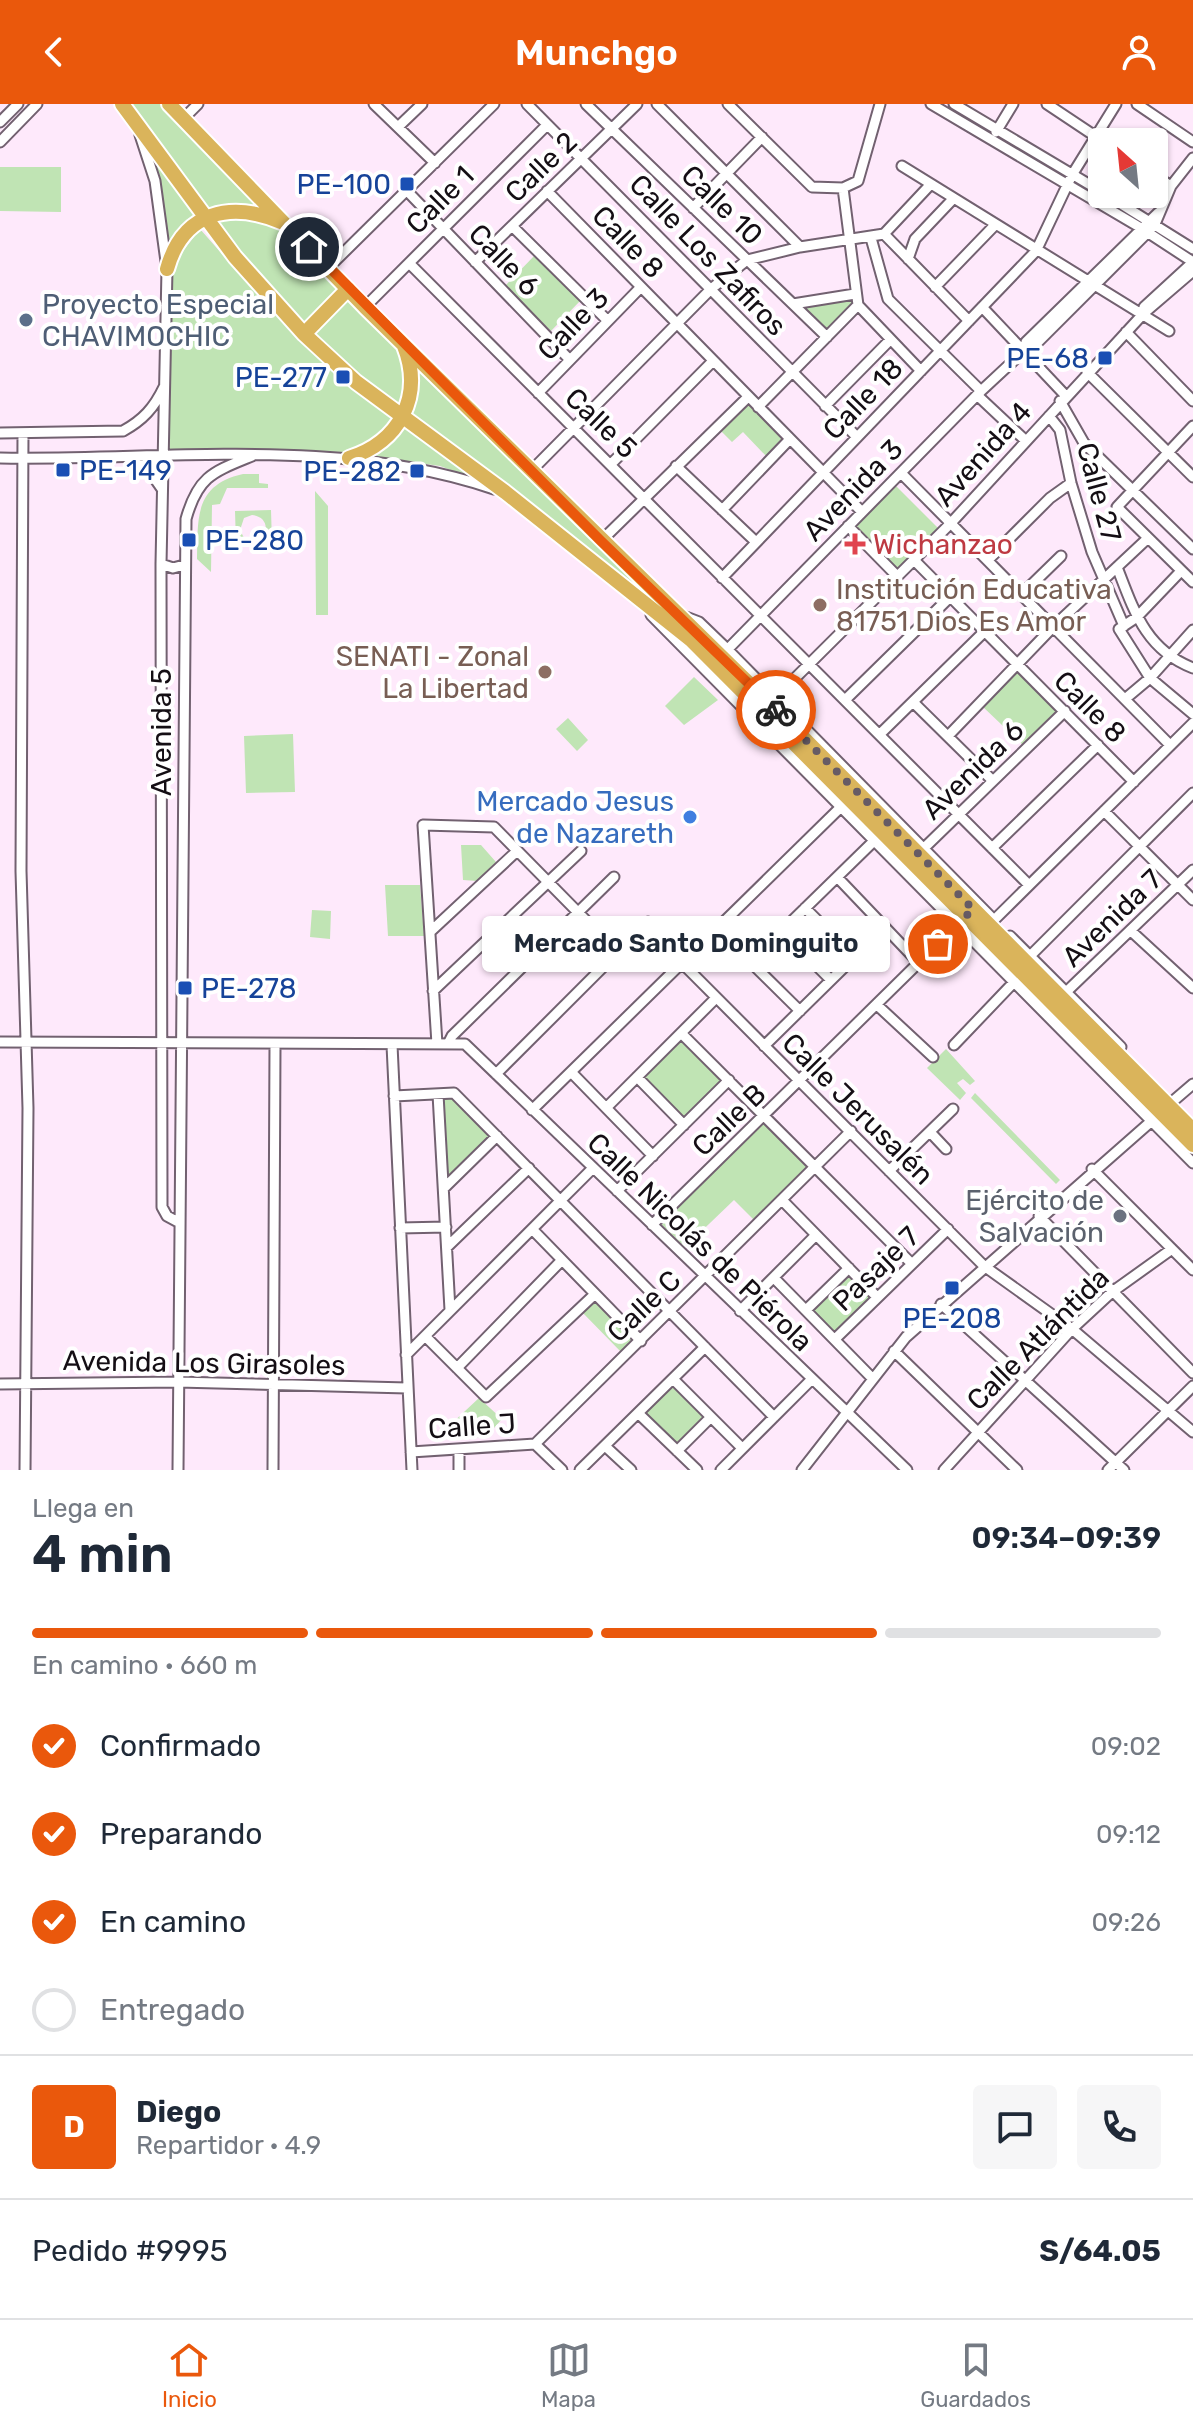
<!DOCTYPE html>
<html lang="es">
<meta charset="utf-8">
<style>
body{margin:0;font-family:Rubik,sans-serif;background:#f6f6f7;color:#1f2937;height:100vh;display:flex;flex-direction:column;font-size:30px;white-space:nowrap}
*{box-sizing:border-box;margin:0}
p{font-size:26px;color:#747a83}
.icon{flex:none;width:44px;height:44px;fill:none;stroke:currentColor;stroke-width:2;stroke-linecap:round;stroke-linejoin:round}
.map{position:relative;height:1366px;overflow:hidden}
.details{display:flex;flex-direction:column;background:#fff;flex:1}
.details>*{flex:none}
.needle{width:52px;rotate:333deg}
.tools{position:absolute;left:1088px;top:24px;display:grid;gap:16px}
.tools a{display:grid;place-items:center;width:80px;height:80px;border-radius:8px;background:#fff;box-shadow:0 2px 6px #0004;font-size:40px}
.pin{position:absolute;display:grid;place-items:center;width:68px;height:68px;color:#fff;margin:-34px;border:4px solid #fff;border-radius:50%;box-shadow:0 2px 8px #0007}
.courier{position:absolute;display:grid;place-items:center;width:80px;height:80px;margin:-40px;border:6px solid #ea580c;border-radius:50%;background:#fff;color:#222;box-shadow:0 2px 10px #0007}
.bubble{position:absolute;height:56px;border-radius:8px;background:#fff;box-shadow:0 2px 6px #0004;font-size:26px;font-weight:600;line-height:56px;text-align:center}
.headline em{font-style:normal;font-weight:600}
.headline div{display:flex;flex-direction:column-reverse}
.headline{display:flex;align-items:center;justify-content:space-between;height:136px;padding:0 32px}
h1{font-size:52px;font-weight:600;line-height:60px}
.bar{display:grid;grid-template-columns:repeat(4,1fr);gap:12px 8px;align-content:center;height:96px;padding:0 32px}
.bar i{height:10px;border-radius:6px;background:#e0e1e3}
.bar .current{background:#ea580c}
.bar p{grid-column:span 4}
.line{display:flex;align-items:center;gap:20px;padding:0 32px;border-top:2px solid #e0e1e3}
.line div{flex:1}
.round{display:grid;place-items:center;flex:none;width:84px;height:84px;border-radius:8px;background:#f6f6f7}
ol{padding:0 32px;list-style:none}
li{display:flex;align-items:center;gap:24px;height:88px}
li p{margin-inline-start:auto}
li .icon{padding:8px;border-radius:50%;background:#ea580c;color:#fff;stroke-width:4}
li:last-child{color:#747a83}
li i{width:44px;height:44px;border:4px solid #e0e1e3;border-radius:50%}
header{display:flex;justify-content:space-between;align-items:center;height:104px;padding:0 32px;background:#ea580c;color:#fff;font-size:36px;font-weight:600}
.dock{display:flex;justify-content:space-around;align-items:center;height:112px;border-top:2px solid #e0e1e3;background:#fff;font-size:22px;color:#747a83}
.dock a{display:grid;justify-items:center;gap:4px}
.dock .current{color:#ea580c}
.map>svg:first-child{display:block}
.green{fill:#c0e4b4;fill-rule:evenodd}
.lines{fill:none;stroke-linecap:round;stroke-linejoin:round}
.minor-casing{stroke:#726170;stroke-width:13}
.highway-casing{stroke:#fff;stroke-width:18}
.minor{stroke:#fff;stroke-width:9}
.highway{stroke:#dab45b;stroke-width:14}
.done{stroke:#665b65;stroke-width:8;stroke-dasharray:0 14.4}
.route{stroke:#ea580c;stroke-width:10}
.transit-dot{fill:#1a4fb4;stroke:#fff;stroke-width:3}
.service-dot{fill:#5c6f8a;stroke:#fff;stroke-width:3}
.health-dot{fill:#e0444e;stroke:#fff;stroke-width:3}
.education-dot{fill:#8d6e63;stroke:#fff;stroke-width:3}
.shop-dot{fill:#3f7fe0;stroke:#fff;stroke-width:3}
.worship-dot{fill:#6b7280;stroke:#fff;stroke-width:3}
.labels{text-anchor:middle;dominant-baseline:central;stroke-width:8;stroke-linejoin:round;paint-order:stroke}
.street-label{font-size:28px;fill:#140e14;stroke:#fff}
.transit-label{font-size:28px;fill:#164399;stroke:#fff;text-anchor:end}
.service-label{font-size:28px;fill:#4e5e75;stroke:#fff;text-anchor:start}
.health-label{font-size:28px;fill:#be3a42;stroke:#fff;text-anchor:start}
.education-label{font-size:28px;fill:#785e54;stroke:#fff;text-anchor:start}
.shop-label{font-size:28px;fill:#366cbe;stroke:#fff;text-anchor:end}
.worship-label{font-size:28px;fill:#5b616d;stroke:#fff;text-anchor:end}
</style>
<header><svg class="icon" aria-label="back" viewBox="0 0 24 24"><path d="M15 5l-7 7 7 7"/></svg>Munchgo<svg class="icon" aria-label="person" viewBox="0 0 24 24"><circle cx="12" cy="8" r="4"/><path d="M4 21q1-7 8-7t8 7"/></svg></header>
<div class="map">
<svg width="1193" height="1366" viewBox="0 0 1193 1366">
<rect width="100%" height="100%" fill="#fee9fb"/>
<!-- green -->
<path class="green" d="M124 0H164L267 105 221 103 206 109Z
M148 46 199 112 168 147Z
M0 63H61V108L0 107Z
M248 111 281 124 340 185 303 224 212 115Z
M200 125 297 235 394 315 372 339 345 348 168 346 173 171 177 155Z
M535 151 580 197 551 227 505 182Z
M855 190 858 201 827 233 793 200Z
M349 193 398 240 406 262 401 308 310 231Z
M414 258 685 526 407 313Z
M748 296 785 335 767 353 743 328 732 338 719 325Z
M403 321 483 378 440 362 368 352 388 342Z
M243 370H259V379L268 380V384H227L220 400 212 401 211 468 197 455C198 414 194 381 243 370Z
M896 382 938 424 895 467 853 425Z
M315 387 328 402V511H316Z
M271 406 272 439 236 440 235 407ZM252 411C262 412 268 419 265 429L256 437 244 434 240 426 244 414Z
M1017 567 1058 608 1025 643 982 602Z
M694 573 718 596 684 621 665 602Z
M568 614 588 636 577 647 556 625Z
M293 630 295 688 246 689 244 632Z
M461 741H481L496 758 477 777 463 776Z
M385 781H420L424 832H388Z
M312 806 331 807 330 835 310 833Z
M805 809 850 854 831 872 786 828Z
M681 935 724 977 684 1017 641 973Z
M946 945 975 977 970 981 963 975 957 979 966 989 960 996 927 964Z
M975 989 1060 1076 1056 1080 971 994Z
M454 992 492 1031 446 1080 441 993Z
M764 1015 812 1063 756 1118 734 1096 685 1143 659 1118Z
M849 1167 874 1192 835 1232 808 1206Z
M595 1194 635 1236 621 1248 581 1207Z
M673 1280 707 1314 677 1343 643 1310Z
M479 1294 502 1315 486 1333 435 1335Z"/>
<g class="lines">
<defs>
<path id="minor" d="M374 0 435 59
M527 0 857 333
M586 0 827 233
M657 0 800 143
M728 0 812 83 843 84 858 77 880 0
M931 0 1141 124 1193 158
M954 0 1102 88
M1047 0 1104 38
M1137 0 1193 38
M183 15 198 0
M0 18 18 0
M398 23 422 0
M996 28 1013 0
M140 31 155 77 167 165 161 460 162 1103 167 1112 180 1119
M0 38 37 0
M902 62 1169 227
M1154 71 1171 82
M843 84 858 201 921 267
M547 87 862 408
M408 88 569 255
M1105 90 1193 145
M693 104 762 33
M512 122 607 216
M884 130 969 217
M884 130 930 81
M871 134 888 195 981 287
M908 155 915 135 953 95
M475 158 637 0
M409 159 1029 781
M328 164 494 0
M935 183 994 122
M793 200 855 190
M365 203 547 21
M982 203 1065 291
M1144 209V203L1193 158
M1126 228 1193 297
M1025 246 1026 238 1158 109
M1087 268 1193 373
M538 289 641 183
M977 291 1026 337
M1060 297 1084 339 1193 445
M825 302 890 236
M758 303 858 201
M1049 312 1060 326 1071 379 1092 448 1124 522
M1193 322 1117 403 1193 478
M0 329 123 327C143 316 154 304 164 283
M23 329 21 767 28 1004 25 1366
M0 354C164 357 336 331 494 385
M131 355 148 365 162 385
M611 360 713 257
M676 362 756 438
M532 366 711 185 747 156 800 143 884 130
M901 369 1170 641
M722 406 790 335
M848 422 897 472
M601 437 748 293
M914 456 1134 678
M988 456 1050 394 1071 379
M161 460 173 464 184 461
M1117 463C1134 507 1146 546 1193 564
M1181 467 1137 513 1119 525 1150 574 1193 610
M722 474 1036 147 1072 71 1116 0
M1021 491 1061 452
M651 511 1193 1059
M686 513 699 518 727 545 991 813
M725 548 981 287 1025 246 1032 244 1148 128 1155 120 1171 82 1193 54
M1125 595 1150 574 1193 526
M845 596 950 493
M771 598 951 419 1144 209 1193 167
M913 598 993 677
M880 630 984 528
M948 632 1053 523 1148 434
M1104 707 1193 796
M992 744 1098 641
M921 747 1065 607
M837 773 919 859
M805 804 854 853
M989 821 1193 619
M717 825 800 907
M782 827 831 876
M1131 827 1193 884
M430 828 517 747
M1010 832 1121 943
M1026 856 1193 689
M750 858 877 734
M682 859 984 1162 1072 1225 1193 1328
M433 887 581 747
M1063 891 1193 766
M877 901 933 953
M681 929 912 1160
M0 938 465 940 907 1366
M437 940 423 721 494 723 617 848
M448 940 452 932 614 773
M392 941 412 1366
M954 941 1016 876
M764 942 885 823
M571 968 653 1052
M496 970 648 818
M637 973 684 1021
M438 990 450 1206
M394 992 454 989 774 1313
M606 1004 716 894
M1165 1004 1193 980
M532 1006 844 700
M930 1028 946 1045
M1092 1065 1193 1166
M889 1067 953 1005
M444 1084 497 1032
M617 1087 729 976
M782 1096 877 1193
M1039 1112 1193 1269
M652 1121 960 818
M400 1124 446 1123
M532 1125 641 1237
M447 1143 529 1064
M774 1174 873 1275
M941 1200 1124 1366
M806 1206 849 1164
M740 1207 816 1131
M425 1232 486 1293 595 1190
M835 1235 948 1125
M894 1247 1017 1366
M406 1251 593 1064
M457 1264 562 1156
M673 1275 742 1344
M0 1280 178 1278 407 1284
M639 1310 697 1366
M535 1340 851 1027
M535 1340 562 1366
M605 1342 631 1366
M459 1346V1366
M677 1347 711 1313
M411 1348 535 1340
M178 1366 186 415C198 372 213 368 252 352
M273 1366 275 942
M580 1366 705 1243
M721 1366 811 1276
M802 1366 906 1233 1155 1014
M944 1366 1072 1225 1112 1188 1172 1145
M1108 1366 1193 1282"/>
<path id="highway" d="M122 0 235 153 304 230 356 278 505 388 691 536 1193 1041
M169 0 365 203 770 600 1193 1026
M167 165C183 107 231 97 281 118
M304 230 348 185
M349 354C399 338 424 293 404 242"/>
</defs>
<!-- minor casing -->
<use href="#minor" class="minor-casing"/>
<!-- highway casing -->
<use href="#highway" class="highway-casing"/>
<!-- minor -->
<use href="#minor" class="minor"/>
<!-- highway -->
<use href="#highway" class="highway"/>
</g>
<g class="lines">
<!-- done -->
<path class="done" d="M776 606 973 805 938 840"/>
<!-- route -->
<path class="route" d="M309 143 601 437 776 606"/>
</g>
<!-- markers -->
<g class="transit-dot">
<rect x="399" y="72" width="16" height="16" rx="4"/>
<rect x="1097" y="246" width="16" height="16" rx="4"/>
<rect x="335" y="265" width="16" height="16" rx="4"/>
<rect x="55" y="358" width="16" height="16" rx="4"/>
<rect x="409" y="359" width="16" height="16" rx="4"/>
<rect x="181" y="428" width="16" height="16" rx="4"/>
<rect x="177" y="876" width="16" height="16" rx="4"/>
<rect x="944" y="1176" width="16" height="16" rx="4"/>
</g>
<circle class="service-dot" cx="26" cy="216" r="8"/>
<path class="health-dot" d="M851 428h8v8h8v8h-8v8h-8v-8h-8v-8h8z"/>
<g class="education-dot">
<circle cx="820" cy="501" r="8"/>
<circle cx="545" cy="568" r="8"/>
</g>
<circle class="shop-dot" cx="690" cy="713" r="8"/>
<circle class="worship-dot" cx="1120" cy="1112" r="8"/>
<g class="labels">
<!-- street labels -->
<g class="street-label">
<text transform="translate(541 63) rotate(-44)">Calle 2</text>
<text transform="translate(440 96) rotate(-45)">Calle 1</text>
<text transform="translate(722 101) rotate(44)">Calle 10</text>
<text transform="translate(628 138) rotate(46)">Calle 8</text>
<text transform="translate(708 151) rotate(46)">Calle Los Zafiros</text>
<text transform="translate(504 156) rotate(46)">Calle 6</text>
<text transform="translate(573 220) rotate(-46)">Calle 3</text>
<text transform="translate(863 295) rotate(-46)">Calle 18</text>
<text transform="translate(601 319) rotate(44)">Calle 5</text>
<text transform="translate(983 350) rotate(-48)">Avenida 4</text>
<text transform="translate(853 386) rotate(-46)">Avenida 3</text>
<text transform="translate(1099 388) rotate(75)">Calle 27</text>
<text transform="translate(1090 603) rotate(45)">Calle 8</text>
<text transform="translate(161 628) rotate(-90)">Avenida 5</text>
<text transform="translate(973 666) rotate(-44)">Avenida 6</text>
<text transform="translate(1112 814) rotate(-44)">Avenida 7</text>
<text transform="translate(858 1005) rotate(45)">Calle Jerusalén</text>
<text transform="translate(729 1016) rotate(-44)">Calle B</text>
<text transform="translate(700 1138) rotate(44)">Calle Nicolás de Piérola</text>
<text transform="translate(876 1165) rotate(-44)">Pasaje 7</text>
<text transform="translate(644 1202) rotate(-44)">Calle C</text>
<text transform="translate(1038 1235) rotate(-45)">Calle Atlántida</text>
<text transform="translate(204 1259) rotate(1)">Avenida Los Girasoles</text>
<text transform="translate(472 1322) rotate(-4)">Calle J</text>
</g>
<!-- transit labels -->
<g class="transit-label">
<text x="391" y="80">PE-100</text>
<text x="1089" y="254">PE-68</text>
<text x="327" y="273">PE-277</text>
<text x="79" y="366" text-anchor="start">PE-149</text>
<text x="401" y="367">PE-282</text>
<text x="205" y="436" text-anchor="start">PE-280</text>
<text x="201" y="884" text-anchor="start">PE-278</text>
<text x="952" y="1214" text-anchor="middle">PE-208</text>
</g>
<!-- service labels -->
<g class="service-label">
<text x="42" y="200">Proyecto Especial<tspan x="42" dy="32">CHAVIMOCHIC</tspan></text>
</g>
<!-- health labels -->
<g class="health-label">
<text x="873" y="440">Wichanzao</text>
</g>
<!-- education labels -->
<g class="education-label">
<text x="836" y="485">Institución Educativa<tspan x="836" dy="32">81751 Dios Es Amor</tspan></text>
<text x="529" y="552" text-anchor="end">SENATI - Zonal<tspan x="529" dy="32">La Libertad</tspan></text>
</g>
<!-- shop labels -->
<g class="shop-label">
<text x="674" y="697">Mercado Jesus<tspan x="674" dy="32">de Nazareth</tspan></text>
</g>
<!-- worship labels -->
<g class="worship-label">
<text x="1104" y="1096">Ejército de<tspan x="1104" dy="32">Salvación</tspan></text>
</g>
</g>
</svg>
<div class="tools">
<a><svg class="needle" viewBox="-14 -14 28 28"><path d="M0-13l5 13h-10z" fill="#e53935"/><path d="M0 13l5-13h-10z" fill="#747a83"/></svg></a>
</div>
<div class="pin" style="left:938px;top:840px;background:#ea580c"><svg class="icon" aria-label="bag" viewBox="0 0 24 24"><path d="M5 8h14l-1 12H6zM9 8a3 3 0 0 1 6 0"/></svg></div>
<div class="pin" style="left:309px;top:143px;background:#1f2937"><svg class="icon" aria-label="home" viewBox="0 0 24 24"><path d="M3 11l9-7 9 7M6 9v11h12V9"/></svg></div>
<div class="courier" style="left:776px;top:606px"><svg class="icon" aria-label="bike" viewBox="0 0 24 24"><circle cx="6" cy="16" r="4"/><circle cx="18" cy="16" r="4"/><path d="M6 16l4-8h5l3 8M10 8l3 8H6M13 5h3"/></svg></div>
<div class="bubble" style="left:482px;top:812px;width:408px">Mercado Santo Dominguito</div>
</div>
<section class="details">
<div class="headline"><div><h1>4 min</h1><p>Llega en</p></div><em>09:34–09:39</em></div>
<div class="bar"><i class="current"></i><i class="current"></i><i class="current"></i><i></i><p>En camino · 660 m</p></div>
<ol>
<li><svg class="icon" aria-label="check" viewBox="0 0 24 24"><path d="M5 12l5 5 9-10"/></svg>Confirmado<p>09:02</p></li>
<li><svg class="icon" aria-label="check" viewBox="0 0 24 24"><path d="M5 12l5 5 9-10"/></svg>Preparando<p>09:12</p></li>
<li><svg class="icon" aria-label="check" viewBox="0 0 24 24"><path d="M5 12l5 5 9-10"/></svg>En camino<p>09:26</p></li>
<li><i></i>Entregado</li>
</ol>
<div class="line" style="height:144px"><b class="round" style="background:#ea580c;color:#fff">D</b><div><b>Diego</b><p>Repartidor · 4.9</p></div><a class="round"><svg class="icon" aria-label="chat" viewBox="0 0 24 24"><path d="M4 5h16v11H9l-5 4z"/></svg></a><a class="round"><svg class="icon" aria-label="phone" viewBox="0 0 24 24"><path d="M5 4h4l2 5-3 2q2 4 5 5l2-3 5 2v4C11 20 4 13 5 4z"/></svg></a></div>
<div class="line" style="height:104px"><div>Pedido #9995</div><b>S/64.05</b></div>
</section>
<nav class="dock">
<a class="current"><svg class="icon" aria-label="home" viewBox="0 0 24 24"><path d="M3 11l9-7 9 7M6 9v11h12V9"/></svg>Inicio</a>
<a><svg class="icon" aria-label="map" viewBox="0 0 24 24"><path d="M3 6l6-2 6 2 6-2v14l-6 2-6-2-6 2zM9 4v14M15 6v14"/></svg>Mapa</a>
<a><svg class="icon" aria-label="saved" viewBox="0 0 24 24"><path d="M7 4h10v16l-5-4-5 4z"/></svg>Guardados</a>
</nav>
